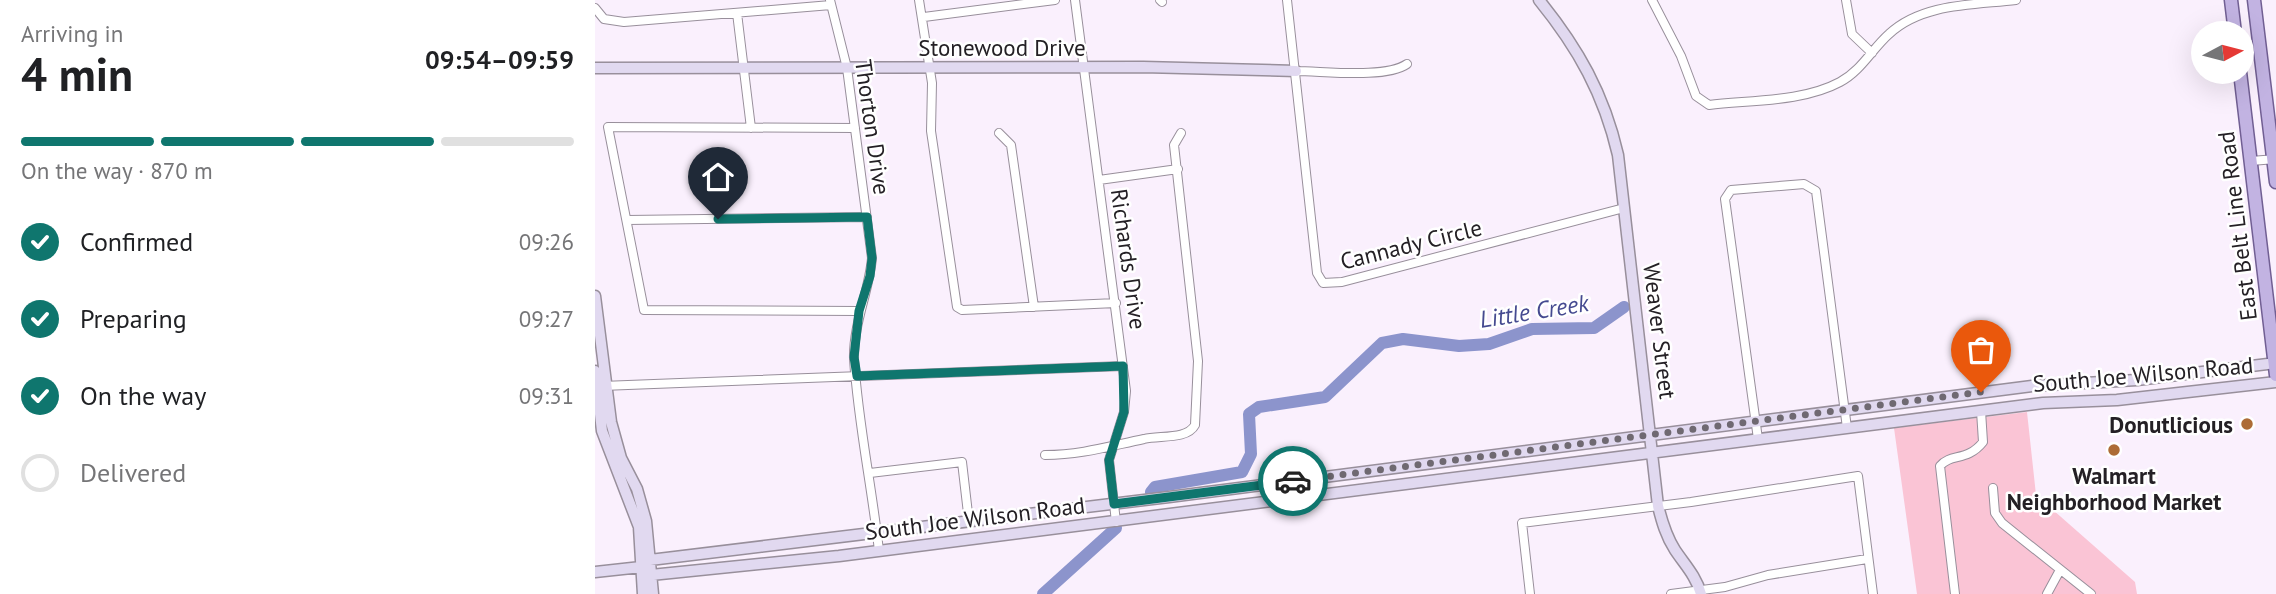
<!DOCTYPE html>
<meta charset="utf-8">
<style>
body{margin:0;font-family:"PT Sans",sans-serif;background:#f6f6f6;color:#202124;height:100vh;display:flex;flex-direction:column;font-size:26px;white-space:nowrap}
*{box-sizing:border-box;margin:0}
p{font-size:23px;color:#757577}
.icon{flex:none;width:38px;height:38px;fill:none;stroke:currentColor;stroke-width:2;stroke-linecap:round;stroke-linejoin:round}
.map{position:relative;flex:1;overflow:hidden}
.drawer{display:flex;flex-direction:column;background:#fff;width:595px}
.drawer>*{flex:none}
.needle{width:46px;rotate:83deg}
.controls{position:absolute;left:1596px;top:21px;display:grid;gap:14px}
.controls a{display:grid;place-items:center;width:63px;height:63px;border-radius:50%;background:#fff;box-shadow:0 7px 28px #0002;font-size:35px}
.pin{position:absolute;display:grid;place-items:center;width:60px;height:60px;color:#fff;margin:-72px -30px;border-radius:50% 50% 50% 0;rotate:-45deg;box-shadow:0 0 7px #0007}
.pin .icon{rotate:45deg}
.courier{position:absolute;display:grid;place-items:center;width:70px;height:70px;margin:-35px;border:5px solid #0f766e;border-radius:50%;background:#fff;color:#222;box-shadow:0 2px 9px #0007}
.headline em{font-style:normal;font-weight:800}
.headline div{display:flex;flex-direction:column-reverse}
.headline{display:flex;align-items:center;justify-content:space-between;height:119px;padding:0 21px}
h1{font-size:46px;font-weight:800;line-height:52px}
.bar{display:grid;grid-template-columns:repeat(4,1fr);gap:10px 7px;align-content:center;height:84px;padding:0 21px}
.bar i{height:9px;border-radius:5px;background:#e0e0e0}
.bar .selected{background:#0f766e}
.bar p{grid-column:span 4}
ol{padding:0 21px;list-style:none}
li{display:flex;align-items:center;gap:21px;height:77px}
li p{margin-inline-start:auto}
li .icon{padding:7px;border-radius:50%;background:#0f766e;color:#fff;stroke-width:4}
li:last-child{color:#757577}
li i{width:38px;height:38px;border:4px solid #e0e0e0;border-radius:50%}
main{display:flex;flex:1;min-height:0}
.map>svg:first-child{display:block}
.green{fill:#fac4d5}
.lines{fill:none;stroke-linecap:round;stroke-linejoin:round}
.river{stroke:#8c94cc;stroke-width:12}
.street-casing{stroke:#988f9b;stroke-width:10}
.secondary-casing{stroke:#988f9b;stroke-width:13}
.primary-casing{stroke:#715f93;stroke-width:15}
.street{stroke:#fff;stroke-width:8}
.secondary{stroke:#e1d9f0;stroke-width:10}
.primary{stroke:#c2b3e2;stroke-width:12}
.done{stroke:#6f6971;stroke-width:7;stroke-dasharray:0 12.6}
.route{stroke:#0f766e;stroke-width:9}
.poi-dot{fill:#ad6c36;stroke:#fff;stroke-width:2.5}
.labels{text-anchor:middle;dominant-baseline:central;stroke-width:5;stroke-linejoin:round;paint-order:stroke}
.street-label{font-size:23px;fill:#242025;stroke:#fff}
.poi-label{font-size:23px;font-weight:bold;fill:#242025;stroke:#fff;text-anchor:end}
.water-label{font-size:24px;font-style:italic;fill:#454a90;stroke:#fff}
</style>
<main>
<section class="drawer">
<div class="headline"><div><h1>4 min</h1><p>Arriving in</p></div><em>09:54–09:59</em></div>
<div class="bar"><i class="selected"></i><i class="selected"></i><i class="selected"></i><i></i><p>On the way · 870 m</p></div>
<ol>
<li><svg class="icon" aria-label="check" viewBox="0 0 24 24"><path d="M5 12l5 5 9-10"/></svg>Confirmed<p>09:26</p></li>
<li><svg class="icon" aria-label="check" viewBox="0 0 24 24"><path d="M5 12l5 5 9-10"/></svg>Preparing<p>09:27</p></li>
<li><svg class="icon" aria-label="check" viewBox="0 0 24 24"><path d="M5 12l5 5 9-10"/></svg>On the way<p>09:31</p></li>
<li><i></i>Delivered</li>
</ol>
</section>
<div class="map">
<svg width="1681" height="594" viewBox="0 0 1681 594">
<rect width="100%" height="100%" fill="#faf0fd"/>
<!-- green -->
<path class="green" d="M1432 412 1441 495 1540 582 1542 594H1322L1299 428Z"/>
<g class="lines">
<!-- river -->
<path class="river" d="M556 492 560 487 647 472 656 454 654 414 664 407 730 397 787 343 808 339 864 346 894 344 937 329 999 328 1029 307
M448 594 521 528"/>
<defs>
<path id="street" d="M235 0 252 68 277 258C274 292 258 324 259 359 263 423 277 487 284 551
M324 0 337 83 336 131 362 307 367 310 521 303
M480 0 531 391 529 412 514 460 521 522
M565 0 567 2
M692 0 722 273 728 283 747 282 1029 208
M1057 0 1086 56 1101 96 1114 105C1156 100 1208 102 1245 82 1266 71 1277 49 1294 34 1327 3 1379 5 1421 0
M1251 0 1257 34 1277 53
M0 8 9 19 29 22 236 5
M142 13 156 128
M329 17 460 0
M701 71C729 71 790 79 812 64
M260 128 13 127 49 310 264 311
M404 133 416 145 439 307
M1656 161 1681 159
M504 180 583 169
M32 220 272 217
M7 386 528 366
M1163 439 1130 199 1136 190 1209 184 1221 191 1252 428
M450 455C486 455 515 446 549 439 564 435 592 440 600 425L603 361 579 145 586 133
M275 473 367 462 374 522
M1398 488 1400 513 1407 523 1496 594
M935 594 927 523 1096 502 1263 476 1278 594
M1076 594 1130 587 1173 575 1272 559
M1360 594 1345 466C1356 453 1372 462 1388 442L1386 411
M1452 594 1465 570"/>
<path id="secondary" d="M944 0C983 48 1009 94 1023 155L1063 506C1067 522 1071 536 1080 550 1090 565 1101 576 1106 594
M0 68 548 67 701 71
M0 296 16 422 26 458 42 489 51 521 58 594
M0 371 7 431 44 527 48 594
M46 567 56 575 244 556 1448 403 1522 400 1681 382
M0 572 46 567 55 560 574 497 1437 386 1542 380 1681 363"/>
<path id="primary" d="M1636 0 1640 33
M1659 0 1681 182
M1645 72 1681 375"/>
</defs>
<!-- street casing -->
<use href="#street" class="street-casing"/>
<!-- secondary casing -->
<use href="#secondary" class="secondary-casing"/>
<!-- primary casing -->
<use href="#primary" class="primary-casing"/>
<!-- street -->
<use href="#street" class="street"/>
<!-- secondary -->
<use href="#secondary" class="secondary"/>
<!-- primary -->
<use href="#primary" class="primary"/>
</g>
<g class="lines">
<!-- done -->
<path class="done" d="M698 481 1386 392"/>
<!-- route -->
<path class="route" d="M123 219 272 217 277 258 275 276 264 311 259 357 262 376 528 366 529 412 514 460 519 504 698 481"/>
</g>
<!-- markers -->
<g class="poi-dot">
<circle cx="1652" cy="424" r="7"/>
<circle cx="1519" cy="450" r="7"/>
</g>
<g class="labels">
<!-- street labels -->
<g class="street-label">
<text x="407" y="47">Stonewood Drive</text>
<text transform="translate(278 127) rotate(82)">Thorton Drive</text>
<text transform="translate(1642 226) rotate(-97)">East Belt Line Road</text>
<text transform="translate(816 244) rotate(-14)">Cannady Circle</text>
<text transform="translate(534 259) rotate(82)">Richards Drive</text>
<text transform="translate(1065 331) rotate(83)">Weaver Street</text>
<text transform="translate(1548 374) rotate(-5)">South Joe Wilson Road</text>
<text transform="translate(380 518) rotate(-7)">South Joe Wilson Road</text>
</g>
<!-- poi labels -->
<g class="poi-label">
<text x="1638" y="424">Donutlicious</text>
<text x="1519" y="475" text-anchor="middle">Walmart<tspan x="1519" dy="26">Neighborhood Market</tspan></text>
</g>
<!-- water labels -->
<g class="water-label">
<text transform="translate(939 311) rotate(-9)">Little Creek</text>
</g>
</g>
</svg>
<div class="controls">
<a><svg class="needle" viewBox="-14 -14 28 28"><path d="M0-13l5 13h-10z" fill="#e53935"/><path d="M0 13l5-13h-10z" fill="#757577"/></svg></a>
</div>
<div class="pin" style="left:1386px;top:392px;background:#ea580c"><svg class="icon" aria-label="bag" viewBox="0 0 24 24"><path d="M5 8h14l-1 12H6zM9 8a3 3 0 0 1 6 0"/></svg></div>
<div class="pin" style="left:123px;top:219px;background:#1f2937"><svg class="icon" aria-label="home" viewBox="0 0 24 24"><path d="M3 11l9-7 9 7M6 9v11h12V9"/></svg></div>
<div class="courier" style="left:698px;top:481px"><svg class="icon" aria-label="car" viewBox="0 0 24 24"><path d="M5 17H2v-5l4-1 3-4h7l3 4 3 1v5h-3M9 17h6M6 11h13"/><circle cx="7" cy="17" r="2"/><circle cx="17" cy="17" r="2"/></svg></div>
</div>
</main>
